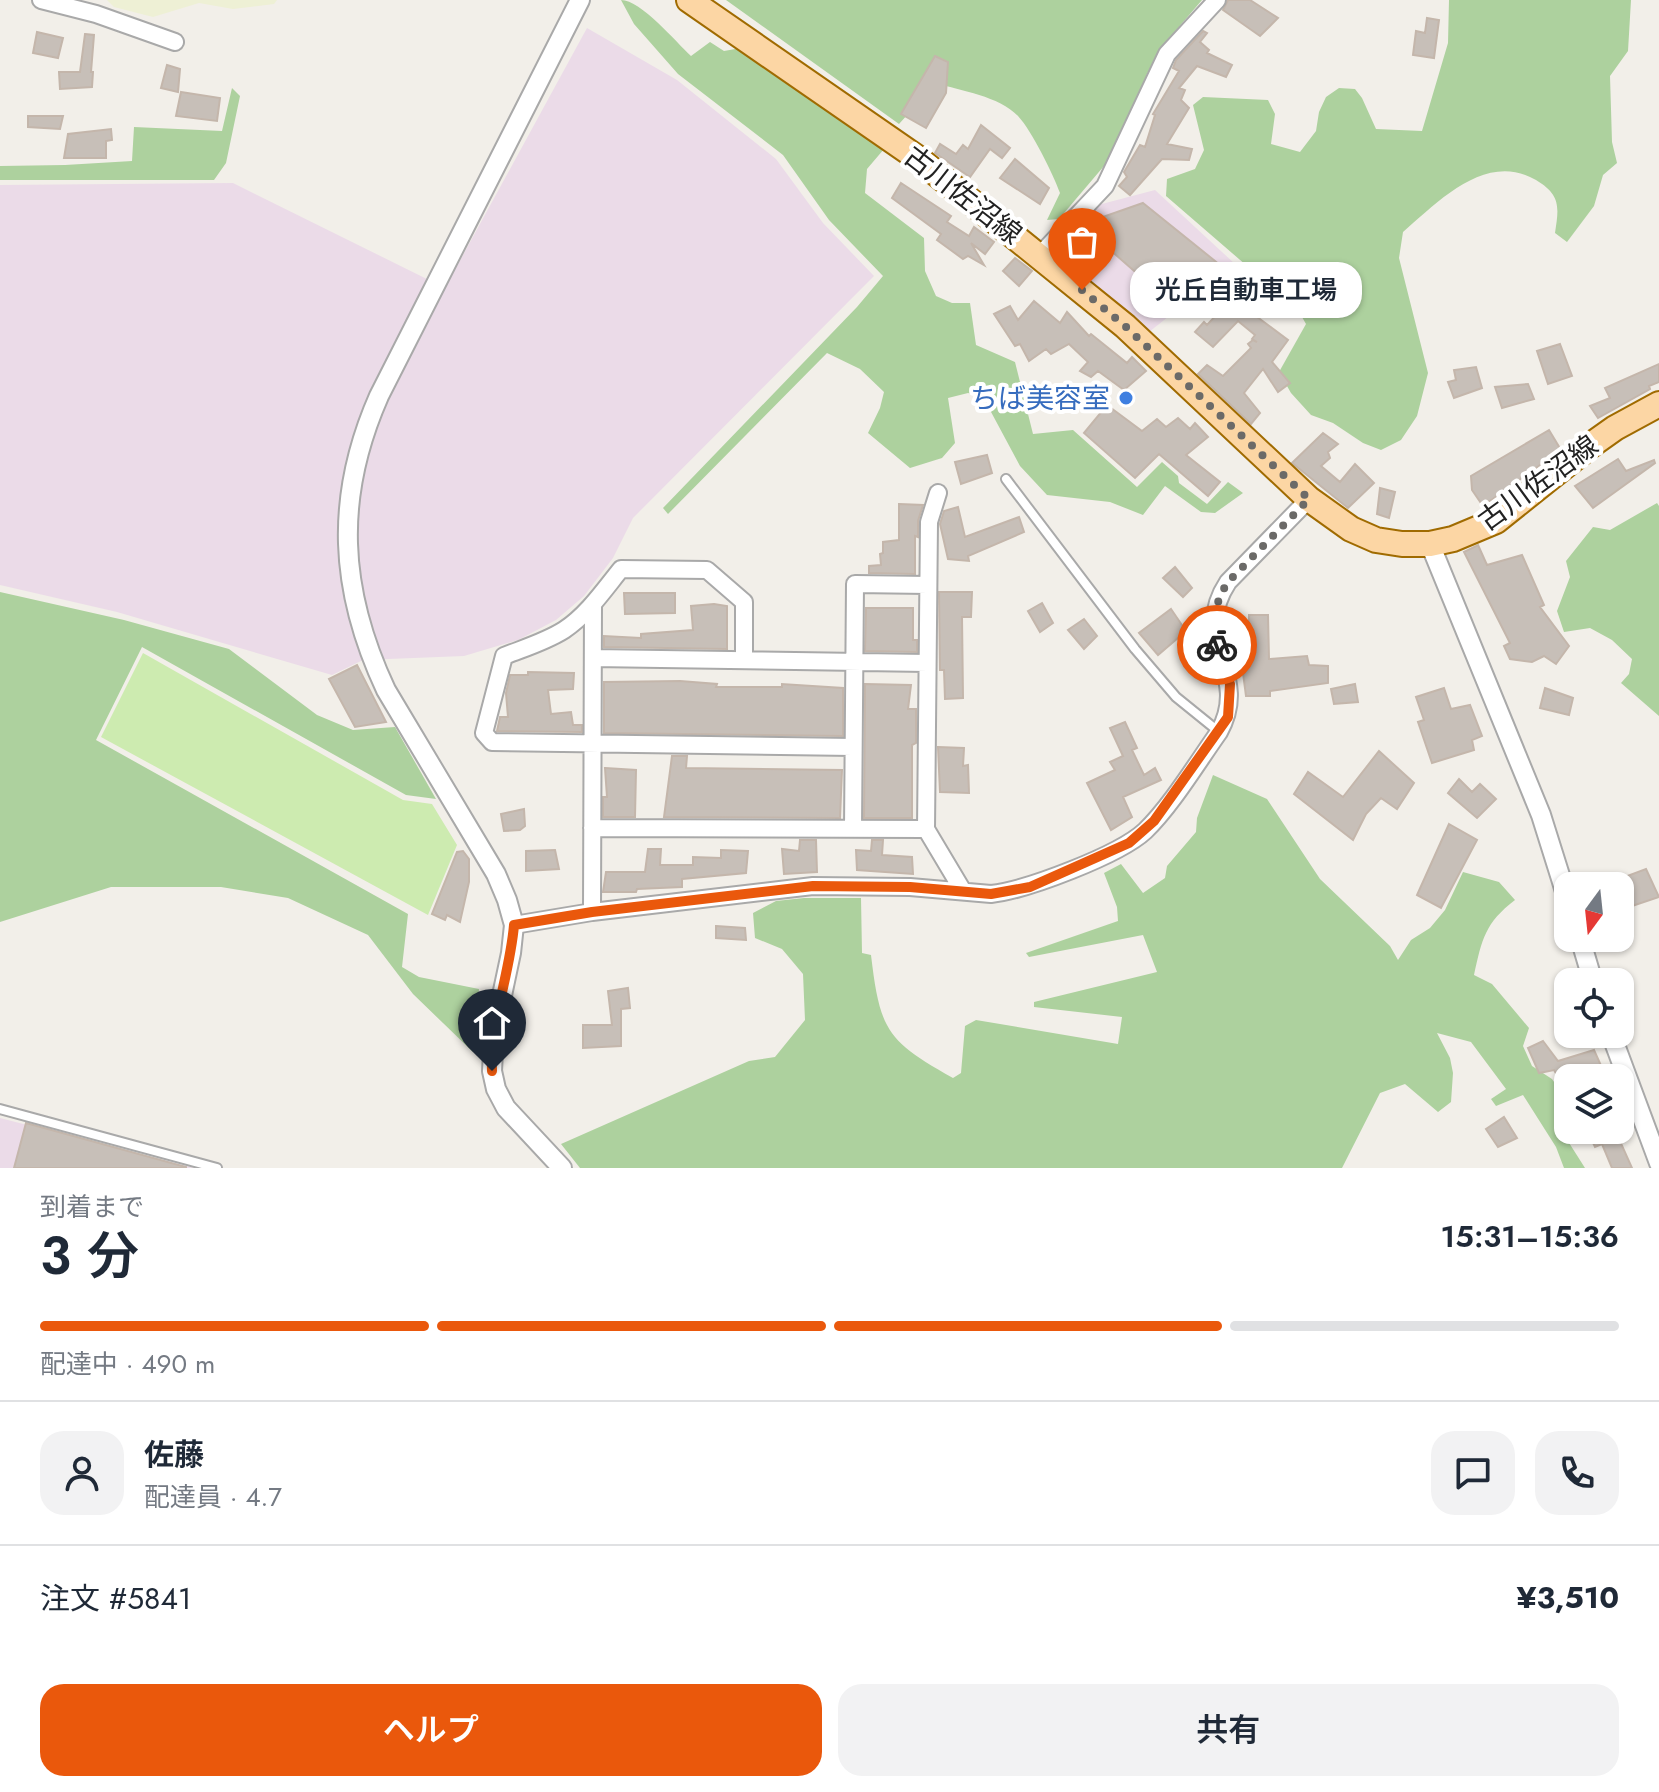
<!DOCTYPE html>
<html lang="ja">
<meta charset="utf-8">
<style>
body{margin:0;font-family:Jost,"Noto Sans JP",sans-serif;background:#f2f2f3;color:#1f2937;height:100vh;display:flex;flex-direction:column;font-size:30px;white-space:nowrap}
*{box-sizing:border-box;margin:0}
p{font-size:26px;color:#747a83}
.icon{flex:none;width:44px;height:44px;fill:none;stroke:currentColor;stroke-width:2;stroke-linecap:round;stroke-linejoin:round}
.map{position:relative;height:1168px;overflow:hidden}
.panel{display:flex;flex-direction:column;background:#fff;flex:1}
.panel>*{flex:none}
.needle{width:52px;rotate:195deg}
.fabs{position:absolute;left:1554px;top:872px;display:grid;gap:16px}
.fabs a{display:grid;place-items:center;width:80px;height:80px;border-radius:16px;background:#fff;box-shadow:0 2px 6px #0004;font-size:40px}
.pin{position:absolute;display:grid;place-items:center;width:68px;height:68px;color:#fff;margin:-82px -34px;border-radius:50% 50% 50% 0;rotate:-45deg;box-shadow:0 0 8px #0007}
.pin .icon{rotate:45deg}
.courier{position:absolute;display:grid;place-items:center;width:80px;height:80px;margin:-40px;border:6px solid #ea580c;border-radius:50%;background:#fff;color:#222;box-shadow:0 2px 10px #0007}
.bubble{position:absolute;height:56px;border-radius:24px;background:#fff;box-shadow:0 2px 6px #0004;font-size:26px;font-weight:600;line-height:56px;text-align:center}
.head em{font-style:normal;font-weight:600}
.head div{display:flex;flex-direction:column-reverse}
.head{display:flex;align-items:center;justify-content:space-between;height:136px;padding:0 40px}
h1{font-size:52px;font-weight:600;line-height:60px}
.bar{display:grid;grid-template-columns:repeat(4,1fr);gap:12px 8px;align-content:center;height:96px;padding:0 40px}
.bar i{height:10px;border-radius:6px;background:#e0e1e3}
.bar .active{background:#ea580c}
.bar p{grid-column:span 4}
.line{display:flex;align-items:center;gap:20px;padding:0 40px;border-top:2px solid #e0e1e3}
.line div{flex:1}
.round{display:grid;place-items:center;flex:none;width:84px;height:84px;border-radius:24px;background:#f2f2f3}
.button{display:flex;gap:16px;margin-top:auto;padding:16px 40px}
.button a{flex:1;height:92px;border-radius:24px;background:#ea580c;color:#fff;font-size:32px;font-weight:600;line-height:92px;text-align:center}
.button a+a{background:#f2f2f3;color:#1f2937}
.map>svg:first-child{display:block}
.industrial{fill:#ebdbe8}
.farmland{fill:#eef0d5}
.grass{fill:#cdebb0}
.forest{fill:#add19e}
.building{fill:#c7bfb8;stroke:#c4b6ab;stroke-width:2}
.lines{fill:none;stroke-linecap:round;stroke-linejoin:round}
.service-casing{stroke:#a9a9a9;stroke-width:12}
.minor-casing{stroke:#a9a9a9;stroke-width:20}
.tertiary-casing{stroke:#a9a9a9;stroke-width:22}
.primary-casing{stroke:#a06b00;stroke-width:28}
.service{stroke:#fff;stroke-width:8}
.minor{stroke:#fff;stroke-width:16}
.tertiary{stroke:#fff;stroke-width:18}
.primary{stroke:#fcd6a4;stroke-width:24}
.done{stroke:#6b6a68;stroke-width:8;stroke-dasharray:0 14.4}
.route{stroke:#ea580c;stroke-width:10}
.shop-dot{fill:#3f7fe0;stroke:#fff;stroke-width:3}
.labels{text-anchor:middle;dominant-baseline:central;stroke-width:8;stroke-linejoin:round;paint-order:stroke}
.street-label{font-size:28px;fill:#222;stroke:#fff}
.shop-label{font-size:28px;fill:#366cbe;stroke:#fff;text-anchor:end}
</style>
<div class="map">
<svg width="1659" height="1168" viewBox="0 0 1659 1168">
<rect width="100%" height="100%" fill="#f2efe9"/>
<!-- industrial -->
<path class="industrial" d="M587 28 677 80 776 159 823 223 874 276 633 518 613 558 584 596 556 620 518 640 464 656 363 660 332 675 117 612 0 585V185L233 183 445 288Z
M1155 190 1235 264 1149 332 1054 251 1098 205Z
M0 1118 194 1168H0Z"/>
<!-- farmland -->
<path class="farmland" d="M107 0H277L274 4 233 9 199 3 153 17 114 7Z"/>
<!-- grass -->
<path class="grass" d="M143 653 403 800 432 804 457 845 428 915 101 737Z"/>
<!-- forest -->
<path class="forest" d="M621 0C641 0 676 42 691 56L710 42 724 51 741 48 884 149 867 169 865 193 924 238 925 271 936 296 952 303H970L976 345 1015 362 1033 434 1073 430 1137 487 1162 462 1178 476 1179 483 1207 504 1228 482 1243 493 1215 513 1201 512 1165 486 1143 515 1110 502 1047 495 1020 466 983 397 968 393 948 398 955 443 942 458 910 468 868 433 880 408 884 392 860 369 827 353 668 514 663 508 857 307 883 276 829 220 783 155 678 74 634 24Z
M726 0H1202L1160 49 1147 74 1115 153 1059 219 1047 220 1060 193C1053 174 1032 131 1018 116 999 96 961 91 936 83L899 124Z
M1449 0H1631L1628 51 1610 76 1612 142 1617 163 1603 175 1594 206 1567 242 1555 233C1559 207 1561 195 1536 180 1486 151 1439 201 1403 232L1399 258 1428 373 1417 416 1401 440 1381 450 1363 443 1333 423 1311 415 1291 393 1279 372 1306 324 1298 310 1166 196 1167 179 1195 169 1204 150 1193 105 1203 97 1268 100 1275 114 1271 144 1300 152 1316 131 1319 112 1326 97 1339 88 1355 89 1362 98 1376 129 1422 131 1448 43Z
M232 88 240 96 226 163 214 180H0V166L65 165 132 161 134 127 222 131Z
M1657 503 1659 506V716L1621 683 1629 674 1632 659 1612 640 1590 628 1564 632 1557 611 1570 577 1566 561 1593 527 1610 530Z
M0 592 124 620 229 649 317 715 353 730 395 727 436 799 406 795 142 647 96 740 408 914 402 967 419 977 479 989 473 1052 413 994 368 935 288 898 221 887H111L0 922Z
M1213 775 1267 799 1320 879 1390 946 1398 960 1411 940 1430 928 1445 910 1463 872 1499 882 1515 900C1485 923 1482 939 1474 975L1492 984 1529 1028 1523 1046 1532 1066 1552 1079 1563 1095 1559 1127 1585 1168H1564L1556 1147 1523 1095 1496 1106 1491 1099 1506 1089 1471 1042 1437 1033 1450 1058 1453 1073 1451 1102 1438 1112 1405 1084 1380 1093 1342 1168H580L561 1144 749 1061 775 1057 805 1020 803 974 782 949 755 938 753 913 776 901 804 898H861L862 953 871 955C880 1031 887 1041 953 1078L961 1073 965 1026 976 1020 1118 1044 1122 1017 1034 1007V1002L1157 972 1143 935 1029 957 1026 953 1118 921 1117 907 1104 873 1121 864 1143 893 1165 878 1167 866 1196 832 1197 818Z"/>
<!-- building -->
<path class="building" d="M1228 0H1250L1278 18 1260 36 1223 10Z
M1427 18 1439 20 1434 58 1413 55 1416 31 1425 33Z
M1203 31 1207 33 1200 42 1209 50 1207 53 1232 65 1226 77 1197 66 1179 88 1185 90 1181 100 1189 108 1167 144 1192 149 1189 160 1162 159 1130 195 1119 186 1127 177 1124 172 1140 145 1145 147 1155 115 1153 114 1179 71 1173 68 1176 60Z
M37 32 63 38 58 58 33 53Z
M85 34 94 35 91 72H93L92 87 60 89 59 72H80Z
M935 56 948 62 946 93 926 128 901 114Z
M167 65 180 69 178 92 161 88Z
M181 92 220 98 217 121 176 116Z
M28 116H63L60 129 28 127Z
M981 125 1010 148 1002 158 990 149 970 177 935 153 940 144 956 154 963 145 968 149Z
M111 129 112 140 106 141V158H64L68 134Z
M1015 159 1049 188 1040 204 1000 178Z
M901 183 951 216 947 222 969 236 974 227 994 242 985 254 971 243 984 265 968 256 963 259 937 240 941 234 892 198Z
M1143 203 1220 265 1174 306 1108 248 1092 254 1075 241 1091 221Z
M1015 258 1032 271 1019 286 1003 271Z
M1242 282 1259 297 1249 311 1288 340 1272 362 1290 383 1278 392 1263 369 1244 393 1260 413 1251 424 1198 374 1207 365 1223 376 1251 348 1248 344 1253 340 1257 342 1252 339 1255 335 1238 321 1213 347 1195 332 1204 322 1207 325 1235 295 1232 293Z
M1034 301 1060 323 1067 312 1089 336 1091 334 1127 363 1132 357 1146 371 1124 390 1098 371 1091 377 1080 371 1088 362 1069 344 1051 354 1046 349 1029 361 1020 344 1015 346 994 314 1010 306 1018 320Z
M1560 344 1572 376 1548 384 1537 351Z
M1659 364V382L1649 386 1650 389 1598 418 1590 406 1610 398 1605 388Z
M1476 367 1482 388 1454 398 1448 382 1456 380 1454 370Z
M1528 384 1534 399 1502 408 1495 387Z
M1107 405 1142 431 1157 419 1166 427 1178 418 1190 429 1195 423 1208 437 1186 455 1220 482 1208 496 1159 454 1135 478 1084 433Z
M1549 430 1561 450 1483 506 1472 490 1471 476Z
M1323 433 1338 444 1328 452 1330 458 1321 466 1340 482 1355 464 1374 483 1348 508 1292 463Z
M987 455 992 473 961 484 955 462Z
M1618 459 1626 471 1654 460 1655 463 1593 508 1575 486Z
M1380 488 1395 492 1389 518 1377 514Z
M899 504 923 505 918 521V537L915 536V574L869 573V566L881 565 880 554 883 553V542L899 540Z
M958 507 965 537 1019 517 1024 532 968 556 969 561 948 559 940 524 944 511Z
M1478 545 1487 565 1522 555 1544 605 1540 607 1569 646 1556 664 1544 656 1532 662 1510 659 1504 646 1510 643 1464 552Z
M1175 567 1192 588 1183 597 1163 578Z
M939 592H972L971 617H962L963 698 945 699 944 670H940Z
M624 593H675V613L625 614Z
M1042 603 1053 623 1040 632 1028 611Z
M714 604 727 606V649L604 647V636L641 638V634L693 630 691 606Z
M866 608H913V640H917V652L865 651Z
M1171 609 1186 631 1158 655 1139 633Z
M1249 615H1268L1269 659 1307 656 1309 665 1328 666V683L1270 691V696H1246L1243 673H1237L1226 626H1249Z
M1084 619 1097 636 1084 649 1068 630Z
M357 665 386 722 355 727 329 679Z
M528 672 574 673 573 689 548 690 551 714 571 712 573 725H582V732L497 731 500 717H508L506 693 510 675H528Z
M680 681 717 684 716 687H782V684L843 688V736L604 733V682Z
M865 684 911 685 908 709H916V743L912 745V818H864Z
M1355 684 1358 702 1334 704 1331 689Z
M1444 688 1451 709 1470 705 1482 736 1472 740 1474 750 1432 763 1418 722 1424 720 1416 697Z
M1545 688 1573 698 1569 715 1540 708Z
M1125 722 1137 748 1132 750 1144 775 1155 768 1161 780 1123 797 1132 817 1111 830 1087 783 1115 770 1110 762 1123 756 1110 728Z
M938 747 964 748 963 766 968 765 969 793 940 792Z
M1379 751 1414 783 1397 809 1381 798 1366 814 1353 840 1294 794 1308 772 1343 797Z
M672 756H687L686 768 842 770 840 818 664 817Z
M605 768 636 770 635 817H603V797H607Z
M1459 779 1472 792 1480 784 1496 799 1477 818 1448 793Z
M524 809 525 826 520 830 504 831 501 814Z
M1449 824 1477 840 1441 908 1417 895Z
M800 840H816L817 872 784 874 782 849 799 851Z
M872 840H883L882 855 912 857 913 874 857 870 856 850 871 851Z
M648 849H661L660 865H693V857L721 858V850L748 851 746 873 682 879V887L637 889 636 892H603L606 872H645Z
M555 850 559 869 526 871V851Z
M463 851 469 859V882L460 922 447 915 445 920 432 914 457 852Z
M1646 869 1659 897 1620 910V885L1629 883 1627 876Z
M716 926 745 928 746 940 716 938Z
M628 988 630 1008 621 1009V1046L583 1048V1025H612L608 991Z
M1543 1041 1558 1061 1594 1050 1603 1070 1587 1078H1568V1094L1554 1070 1539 1073 1528 1048Z
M1504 1117 1517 1138 1498 1147 1486 1129Z
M26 1123 186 1167V1168H14Z
M1587 1130H1615L1632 1168H1612L1602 1144 1595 1147Z"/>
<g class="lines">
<defs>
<path id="service" d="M1006 479 1135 649 1176 697 1218 731
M0 1109 217 1168"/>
<path id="minor" d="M41 0 96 14 175 42
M1040 255 1105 186 1167 54 1217 0
M938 493 929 522 926 829 963 891
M593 658 927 663
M744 660V602L707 570 621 569C604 590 587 615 564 630 545 642 524 648 504 656L484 733 492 742 853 747
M592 828 926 829
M853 829 855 584 928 585
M592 912 593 605
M514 925 592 912 813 886 910 887 991 894C1027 890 1119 855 1145 831 1171 806 1197 763 1219 732 1252 673 1189 641 1228 582L1309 499"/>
<path id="tertiary" d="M1430 544 1541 815 1568 901
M1580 938 1593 982
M1611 1034 1659 1163
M562 1168 506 1108 496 1089 492 1071 494 1033 511 953 514 925 507 900 496 874 386 690C339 590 334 498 379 396L580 0"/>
<path id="primary" d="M689 0 916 157 1125 326 1309 499 1351 529 1376 540 1402 544H1430L1453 539 1496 521 1591 445 1615 428 1659 404"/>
</defs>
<!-- service casing -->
<use href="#service" class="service-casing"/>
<!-- minor casing -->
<use href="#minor" class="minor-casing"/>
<!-- tertiary casing -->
<use href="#tertiary" class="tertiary-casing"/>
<!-- primary casing -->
<use href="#primary" class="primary-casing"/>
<!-- service -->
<use href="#service" class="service"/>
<!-- minor -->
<use href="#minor" class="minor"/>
<!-- tertiary -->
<use href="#tertiary" class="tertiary"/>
<!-- primary -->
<use href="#primary" class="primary"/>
</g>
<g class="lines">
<!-- done -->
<path class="done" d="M1082 290 1125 326 1309 499 1228 582C1215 602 1211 622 1217 645"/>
<!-- route -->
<path class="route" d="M492 1071C490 1022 510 974 514 925L592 912 813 886 910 887 991 894 1030 887 1129 843 1154 821 1228 717 1230 684 1217 645"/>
</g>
<!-- markers -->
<circle class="shop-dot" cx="1126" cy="398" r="8"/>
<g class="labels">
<!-- street labels -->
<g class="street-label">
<text transform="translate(963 195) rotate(38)">古川佐沼線</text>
<text transform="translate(1538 483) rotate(-36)">古川佐沼線</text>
</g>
<!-- shop labels -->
<g class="shop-label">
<text x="1110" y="398">ちば美容室</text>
</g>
</g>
</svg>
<div class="fabs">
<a><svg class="needle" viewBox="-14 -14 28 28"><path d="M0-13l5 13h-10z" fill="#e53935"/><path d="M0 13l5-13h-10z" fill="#747a83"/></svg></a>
<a><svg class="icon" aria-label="locate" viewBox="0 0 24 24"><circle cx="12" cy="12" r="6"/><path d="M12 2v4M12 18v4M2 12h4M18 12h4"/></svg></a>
<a><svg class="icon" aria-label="layers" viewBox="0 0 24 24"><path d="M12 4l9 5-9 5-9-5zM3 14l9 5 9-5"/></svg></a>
</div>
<div class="pin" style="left:1082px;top:290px;background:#ea580c"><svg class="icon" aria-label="bag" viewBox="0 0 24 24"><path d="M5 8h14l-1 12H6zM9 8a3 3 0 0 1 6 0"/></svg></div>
<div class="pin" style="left:492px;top:1071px;background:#1f2937"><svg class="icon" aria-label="home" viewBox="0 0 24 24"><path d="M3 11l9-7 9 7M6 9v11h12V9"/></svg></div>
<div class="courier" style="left:1217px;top:645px"><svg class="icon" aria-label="bike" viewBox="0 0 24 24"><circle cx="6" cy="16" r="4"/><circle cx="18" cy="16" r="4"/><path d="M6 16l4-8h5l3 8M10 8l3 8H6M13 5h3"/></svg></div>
<div class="bubble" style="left:1130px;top:262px;width:232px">光丘自動車工場</div>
</div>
<section class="panel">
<div class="head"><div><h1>3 分</h1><p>到着まで</p></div><em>15:31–15:36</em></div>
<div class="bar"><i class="active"></i><i class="active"></i><i class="active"></i><i></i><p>配達中 · 490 m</p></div>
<div class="line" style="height:144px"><a class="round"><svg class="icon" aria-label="person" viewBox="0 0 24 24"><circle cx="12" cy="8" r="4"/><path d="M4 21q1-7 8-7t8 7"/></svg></a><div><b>佐藤</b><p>配達員 · 4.7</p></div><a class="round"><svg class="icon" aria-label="chat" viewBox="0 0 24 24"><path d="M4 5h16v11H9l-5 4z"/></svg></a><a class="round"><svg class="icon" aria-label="phone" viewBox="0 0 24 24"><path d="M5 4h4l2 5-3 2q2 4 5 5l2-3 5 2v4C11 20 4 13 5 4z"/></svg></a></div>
<div class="line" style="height:104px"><div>注文 #5841</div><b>¥3,510</b></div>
<div class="button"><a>ヘルプ</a><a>共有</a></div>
</section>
